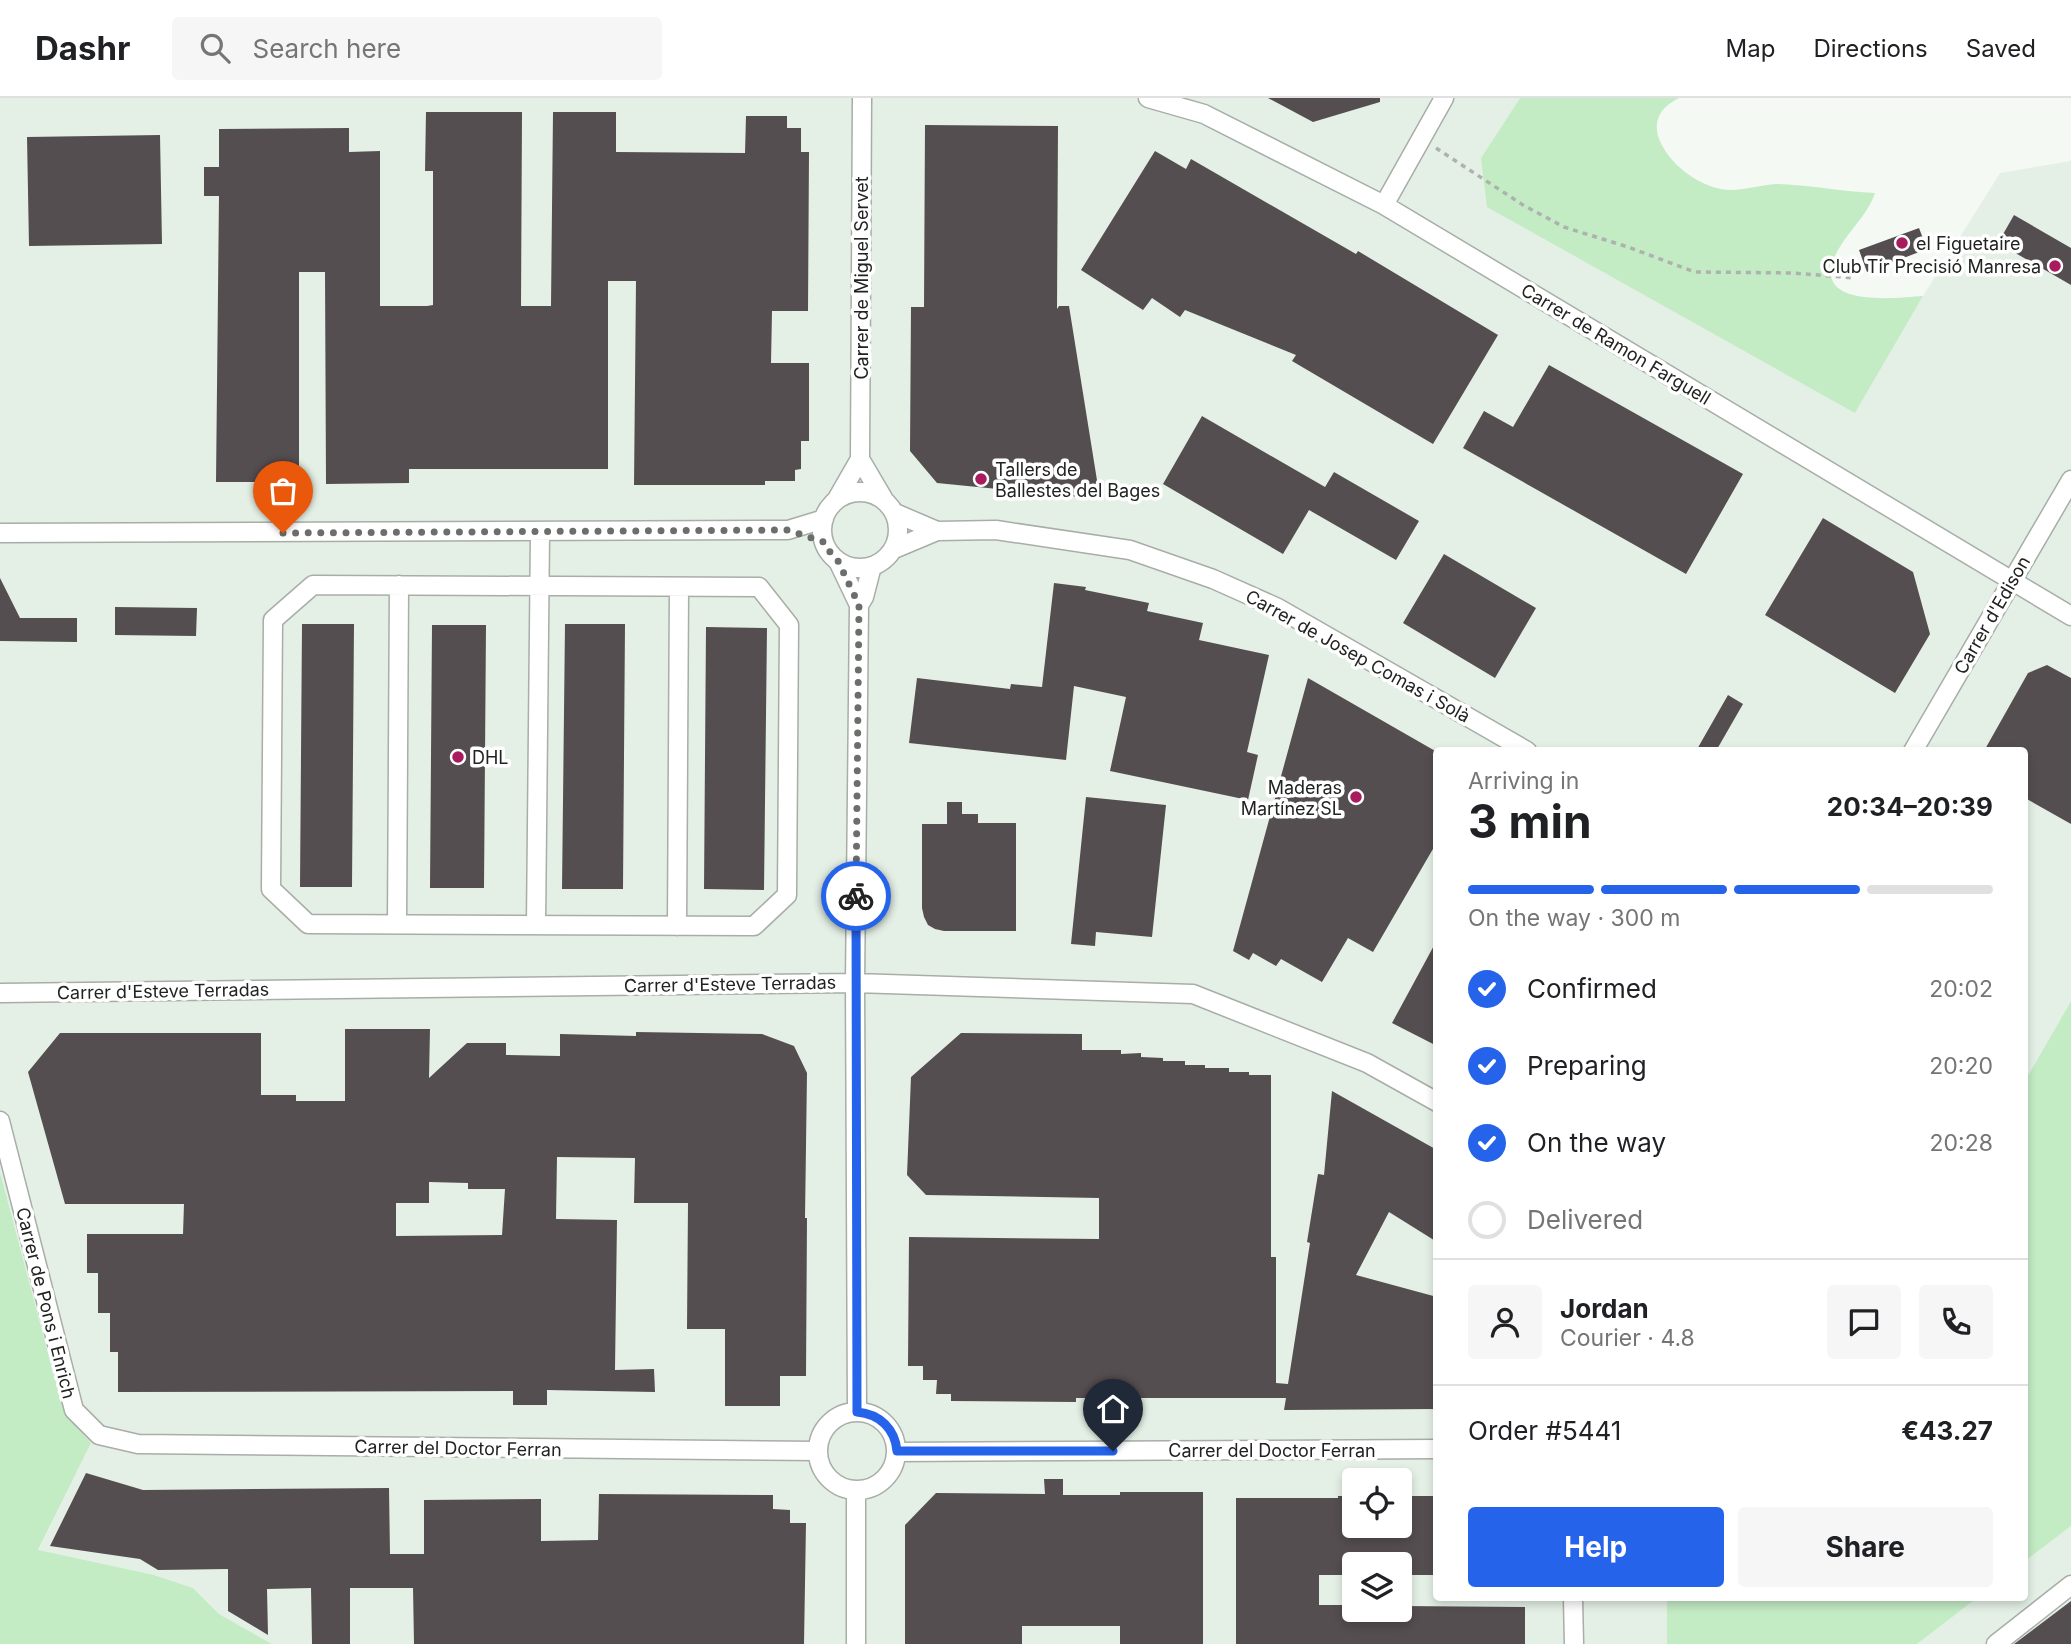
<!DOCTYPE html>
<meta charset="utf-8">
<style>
body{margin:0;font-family:Inter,sans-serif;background:#f6f6f6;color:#202124;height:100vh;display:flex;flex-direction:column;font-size:26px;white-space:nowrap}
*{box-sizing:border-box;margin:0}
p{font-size:23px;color:#757577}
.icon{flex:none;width:38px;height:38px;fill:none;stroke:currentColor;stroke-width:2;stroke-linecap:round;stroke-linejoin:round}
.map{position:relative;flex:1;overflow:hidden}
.details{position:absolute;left:1433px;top:649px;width:595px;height:854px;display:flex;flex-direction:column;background:#fff;border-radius:7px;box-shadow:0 4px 10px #0003}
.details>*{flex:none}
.controls{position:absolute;left:1342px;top:1370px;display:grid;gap:14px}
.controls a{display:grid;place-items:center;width:70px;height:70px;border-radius:7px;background:#fff;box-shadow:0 4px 10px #0003;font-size:35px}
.pin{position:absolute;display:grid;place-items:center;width:60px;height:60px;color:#fff;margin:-72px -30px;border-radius:50% 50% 50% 0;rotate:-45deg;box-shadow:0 0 7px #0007}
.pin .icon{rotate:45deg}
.courier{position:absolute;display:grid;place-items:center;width:70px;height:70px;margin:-35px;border:5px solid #2563eb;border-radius:50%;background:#fff;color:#222;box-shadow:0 2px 9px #0007}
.summary em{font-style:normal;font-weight:700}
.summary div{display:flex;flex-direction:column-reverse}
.summary{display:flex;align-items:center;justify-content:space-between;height:119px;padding:0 35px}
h1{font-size:46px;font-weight:700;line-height:52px}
.bar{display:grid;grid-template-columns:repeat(4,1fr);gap:10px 7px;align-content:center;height:84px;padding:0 35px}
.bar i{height:9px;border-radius:5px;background:#e0e0e0}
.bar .on{background:#2563eb}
.bar p{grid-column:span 4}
.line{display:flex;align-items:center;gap:18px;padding:0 35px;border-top:2px solid #e0e0e0}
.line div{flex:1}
.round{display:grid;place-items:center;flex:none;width:74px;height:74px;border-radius:7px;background:#f6f6f6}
ol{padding:0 35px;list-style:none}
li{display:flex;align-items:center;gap:21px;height:77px}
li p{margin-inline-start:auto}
li .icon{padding:7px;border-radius:50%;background:#2563eb;color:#fff;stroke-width:4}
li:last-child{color:#757577}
li i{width:38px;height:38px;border:4px solid #e0e0e0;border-radius:50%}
.primary-button{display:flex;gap:14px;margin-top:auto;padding:14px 35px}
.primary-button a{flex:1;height:80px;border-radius:7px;background:#2563eb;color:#fff;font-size:28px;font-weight:700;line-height:80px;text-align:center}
.primary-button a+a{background:#f6f6f6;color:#202124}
header{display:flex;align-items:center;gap:42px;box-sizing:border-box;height:98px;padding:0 35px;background:#fff;border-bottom:2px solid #e0e0e0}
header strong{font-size:33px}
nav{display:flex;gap:38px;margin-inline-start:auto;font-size:24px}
.search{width:490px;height:63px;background:#f6f6f6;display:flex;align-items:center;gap:18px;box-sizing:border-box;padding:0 24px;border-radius:7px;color:#757577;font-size:26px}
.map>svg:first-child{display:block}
.built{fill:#e4f0e5;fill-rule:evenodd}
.green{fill:#c3ebc4}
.building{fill:#554e50;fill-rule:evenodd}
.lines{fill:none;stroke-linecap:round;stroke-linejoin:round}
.minor-casing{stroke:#a8ada8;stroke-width:21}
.path{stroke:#aeb2ae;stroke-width:3.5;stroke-dasharray:5 5;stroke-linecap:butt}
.minor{stroke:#fff;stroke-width:18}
.done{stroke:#6b6e6b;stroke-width:7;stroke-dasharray:0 12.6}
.route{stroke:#2563eb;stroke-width:9}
.poi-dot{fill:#a81c5e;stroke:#fff;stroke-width:2.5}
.labels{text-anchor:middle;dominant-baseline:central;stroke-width:7;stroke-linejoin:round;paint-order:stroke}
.poi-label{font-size:18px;fill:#212321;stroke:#fff;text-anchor:start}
.street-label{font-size:18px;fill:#212321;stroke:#fff}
</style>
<header>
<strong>Dashr</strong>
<div class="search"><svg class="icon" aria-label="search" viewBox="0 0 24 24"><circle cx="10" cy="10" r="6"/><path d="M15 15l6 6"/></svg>Search here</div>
<nav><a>Map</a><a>Directions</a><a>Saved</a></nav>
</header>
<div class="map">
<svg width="2071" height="1546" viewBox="0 0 2071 1546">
<rect width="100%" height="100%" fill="#f4f9f4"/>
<!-- built -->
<path class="built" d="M0 0H1520L1481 60 1855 315 1923 198 2000 75 2071 63V903L2025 983V653H1437V1500H1667V1546H272L219 1516 193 1490 154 1477 38 1453 91 1345 66 1317 53 1274 0 1074ZM1354 1382H1400V1428H1354ZM1354 1466H1400V1512H1354Z
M2071 1428V1546H1917L1977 1500H2025V1463Z"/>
<!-- green -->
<path class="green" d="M1520 0H1679C1663 8 1653 20 1658 38 1667 66 1702 92 1731 92 1747 92 1763 86 1779 86 1811 87 1843 94 1875 95 1867 118 1848 133 1837 154 1807 211 1894 200 1923 198L1855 315 1487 109 1481 60Z
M2071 903V1428L2025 1463V983Z
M0 1074 53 1274 66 1317 91 1345 38 1452 154 1477 193 1490 219 1516 272 1546H0Z
M1667 1500H1977L1917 1546H1667Z"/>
<!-- building -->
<path class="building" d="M1268 0H1380V4L1313 24Z
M426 14H522L521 208H551L553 14H616V54L745 55 746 18H787V30H801V54H809L808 213H772L771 265H809V343H801V371L795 372V383H765V387H634L636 183H608V371H409V385L326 386 325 174H299V384H216L219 98H204V69H219V31L349 30V54L380 53V208H427L433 207V73H425Z
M925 27 1058 28 1057 211 1059 208H1069L1100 401 937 385 910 353 911 209H924Z
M160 37 162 146 29 148 27 39Z
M1155 53 1186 71 1191 61 1356 156 1358 153 1498 237 1433 346 1292 263 1296 257 1185 212 1180 219 1152 200 1143 212 1081 172Z
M2014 117 2071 150V187L1998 145Z
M1919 130 1927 151 1867 174 1859 152Z
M1549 267 1743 376 1686 476 1463 350 1484 313 1513 329Z
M1202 318 1325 389 1334 374 1419 423 1396 462 1309 412 1283 456 1163 386Z
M1823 420 1913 474 1930 536 1895 595 1765 517Z
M1444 456 1536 510 1495 580 1403 525Z
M0 480 20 520H77V544L0 543Z
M1054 485 1086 489 1085 492 1149 505 1147 513 1203 525 1199 542 1269 557 1247 654 1258 657 1248 702 1110 673 1126 599 1074 588 1066 662 909 645 917 580 1010 591 1011 586 1042 589Z
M115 509 197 510 196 538 115 537Z
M302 526H354L352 789H300Z
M565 526H625L623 791H562Z
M432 527H486L484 790H430Z
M706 529 767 530 764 792 704 791Z
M2047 567 2071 580V726L2025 700V653H1984L2028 575Z
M1308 580 1437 654V744L1373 854 1348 840 1322 884 1281 861 1276 868 1253 855 1249 862 1233 853Z
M1728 597 1743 606 1716 653H1696Z
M1086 699 1166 707 1152 839 1096 834 1095 848 1071 846Z
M947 704H962V716H978V725H1016V833H944L935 831 928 827 924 819 922 810V726H947Z
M1437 842V948L1392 925Z
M345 931H430L429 980 467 945H506V957L560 958V936L636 938V934L762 936 794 948 807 975 805 1120H807L806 1278H780V1308H725V1231H687L688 1105H634L635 1060 557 1059 556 1121 617 1122 615 1272 654 1271 655 1294 547 1292V1307H513V1293L118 1294V1254H110V1215H98V1175H87V1136H183L184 1106H65L28 974 60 935H261V997H296V1003H345ZM429 1084 468 1085V1091H505L502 1137 396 1138V1105H429Z
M961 935 1082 936V952H1121V956L1141 955V959L1163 960V963H1185V967H1205V970H1229V974H1249V977H1271V1159H1276V1285L1288 1286 1310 1145 1307 1144 1318 1076 1324 1077 1332 993 1437 1052V1144L1389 1114 1356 1177 1437 1199V1311L1284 1312 1286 1300H1076V1304L951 1303V1296H936L937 1282H923V1268H908L909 1139 1099 1141V1100L926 1097 907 1077 911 979Z
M86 1375 143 1392 389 1390 390 1456H424V1402L541 1401V1443L598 1442 599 1396 773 1397V1411L790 1412V1425H806L804 1546H414L413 1490H350V1546H312L311 1490 267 1491 268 1537 228 1513V1471L158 1472 140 1461 50 1448Z
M1044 1381H1063V1397H1120V1394H1203V1546H1120V1528H1022V1546H905V1427L936 1395 1045 1396Z
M1338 1398H1354V1428H1400V1398H1437V1477H1400V1466H1354V1477H1319V1507H1354V1512H1400V1508L1525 1509V1546H1236V1400H1338Z
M2071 1503V1546H2014Z"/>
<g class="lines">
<defs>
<path id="minor" d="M1148 0 1204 16 1384 107 2071 518
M1384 107 1444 0
M860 361 883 400
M822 432a38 38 0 1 1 76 0a38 38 0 1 1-76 0Z
M837 401 860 361 862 0
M895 415 937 433
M0 435 788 432 824 421
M894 451 937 433 996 432 1130 452 1213 481 1278 510 1527 653
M838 463 859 507 855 885 857 1314
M313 487 759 489 789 527 787 797 754 828 308 826 271 791 273 522Z
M859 507 864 499 872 468
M1913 653 2071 382
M397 826 399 487
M536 827 540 435
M677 828 679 489
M0 895 855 885 1193 896 1367 965 1437 1004
M0 1023 74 1312 99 1337 138 1346 818 1353
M818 1353a39 39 0 1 1 78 0a39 39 0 1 1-78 0Z
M896 1354 1437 1351
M1573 1500 1574 1546
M856 1546V1392
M1996 1546 2071 1487"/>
</defs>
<!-- minor casing -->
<use href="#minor" class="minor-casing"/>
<!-- path -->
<path class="path" d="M1436 50 1523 107 1564 129 1628 149 1695 174 1793 175 1855 180"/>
<!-- minor -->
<use href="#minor" class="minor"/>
</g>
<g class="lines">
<!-- done -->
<path class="done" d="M283 435 788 432 824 444 830 454 838 463 859 507 856 798"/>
<!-- route -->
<path class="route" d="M856 798 857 1314C880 1316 895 1331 897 1353H1113"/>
</g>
<!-- markers -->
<g class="poi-dot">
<circle cx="1902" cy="145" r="7"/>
<circle cx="2055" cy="168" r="7"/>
<circle cx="981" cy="381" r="7"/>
<circle cx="458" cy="659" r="7"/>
<circle cx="1356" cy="699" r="7"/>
</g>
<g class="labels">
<!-- poi labels -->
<g class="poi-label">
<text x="1916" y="145">el Figuetaire</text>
<text x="2041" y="168" text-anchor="end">Club Tir Precisió Manresa</text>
<text x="995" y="371">Tallers de<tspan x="995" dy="21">Ballestes del Bages</tspan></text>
<text x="472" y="659">DHL</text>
<text x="1342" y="689" text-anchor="end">Maderas<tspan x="1342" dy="21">Martínez SL</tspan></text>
</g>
<!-- street labels -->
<g class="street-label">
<text transform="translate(861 180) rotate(-90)">Carrer de Miguel Servet</text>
<text transform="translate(1616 246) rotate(31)">Carrer de Ramon Farguell</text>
<text transform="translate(1992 517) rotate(-60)">Carrer d'Edison</text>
<text transform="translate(1358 558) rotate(29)">Carrer de Josep Comas i Solà</text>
<text transform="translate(730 886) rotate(-1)">Carrer d'Esteve Terradas</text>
<text transform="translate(163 893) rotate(-1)">Carrer d'Esteve Terradas</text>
<text transform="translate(46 1205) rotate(76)">Carrer de Pons i Enrich</text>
<text transform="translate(458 1350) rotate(1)">Carrer del Doctor Ferran</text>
<text x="1272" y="1352">Carrer del Doctor Ferran</text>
</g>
</g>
</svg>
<div class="controls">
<a><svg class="icon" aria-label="locate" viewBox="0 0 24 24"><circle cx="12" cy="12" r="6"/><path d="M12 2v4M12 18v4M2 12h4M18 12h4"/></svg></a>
<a><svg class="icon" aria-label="layers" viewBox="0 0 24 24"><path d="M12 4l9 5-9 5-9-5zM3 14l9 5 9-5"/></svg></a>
</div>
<div class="pin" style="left:283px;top:435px;background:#ea580c"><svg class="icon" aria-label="bag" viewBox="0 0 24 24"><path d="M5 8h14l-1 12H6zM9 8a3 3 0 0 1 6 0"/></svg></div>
<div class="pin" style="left:1113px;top:1353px;background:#1f2937"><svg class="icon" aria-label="home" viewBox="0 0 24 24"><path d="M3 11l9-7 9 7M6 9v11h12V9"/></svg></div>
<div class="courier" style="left:856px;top:798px"><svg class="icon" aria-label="bike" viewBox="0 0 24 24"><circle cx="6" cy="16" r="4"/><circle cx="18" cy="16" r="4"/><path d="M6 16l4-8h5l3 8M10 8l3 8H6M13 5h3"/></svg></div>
<section class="details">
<div class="summary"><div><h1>3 min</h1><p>Arriving in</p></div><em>20:34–20:39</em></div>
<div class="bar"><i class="on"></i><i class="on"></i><i class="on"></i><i></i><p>On the way · 300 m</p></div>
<ol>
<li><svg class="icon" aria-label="check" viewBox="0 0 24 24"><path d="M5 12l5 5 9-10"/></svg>Confirmed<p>20:02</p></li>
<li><svg class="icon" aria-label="check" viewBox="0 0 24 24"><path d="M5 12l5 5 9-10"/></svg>Preparing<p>20:20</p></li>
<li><svg class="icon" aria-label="check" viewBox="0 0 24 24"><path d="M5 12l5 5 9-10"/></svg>On the way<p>20:28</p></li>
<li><i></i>Delivered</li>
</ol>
<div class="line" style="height:126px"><a class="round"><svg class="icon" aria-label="person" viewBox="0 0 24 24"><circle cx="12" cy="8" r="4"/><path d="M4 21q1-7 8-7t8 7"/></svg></a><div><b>Jordan</b><p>Courier · 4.8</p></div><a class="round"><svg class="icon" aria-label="chat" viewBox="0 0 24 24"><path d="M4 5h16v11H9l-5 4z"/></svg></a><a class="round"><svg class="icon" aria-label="phone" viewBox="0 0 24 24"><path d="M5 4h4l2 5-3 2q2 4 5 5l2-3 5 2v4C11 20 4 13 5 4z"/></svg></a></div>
<div class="line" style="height:91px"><div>Order #5441</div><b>€43.27</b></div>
<div class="primary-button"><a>Help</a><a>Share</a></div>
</section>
</div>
